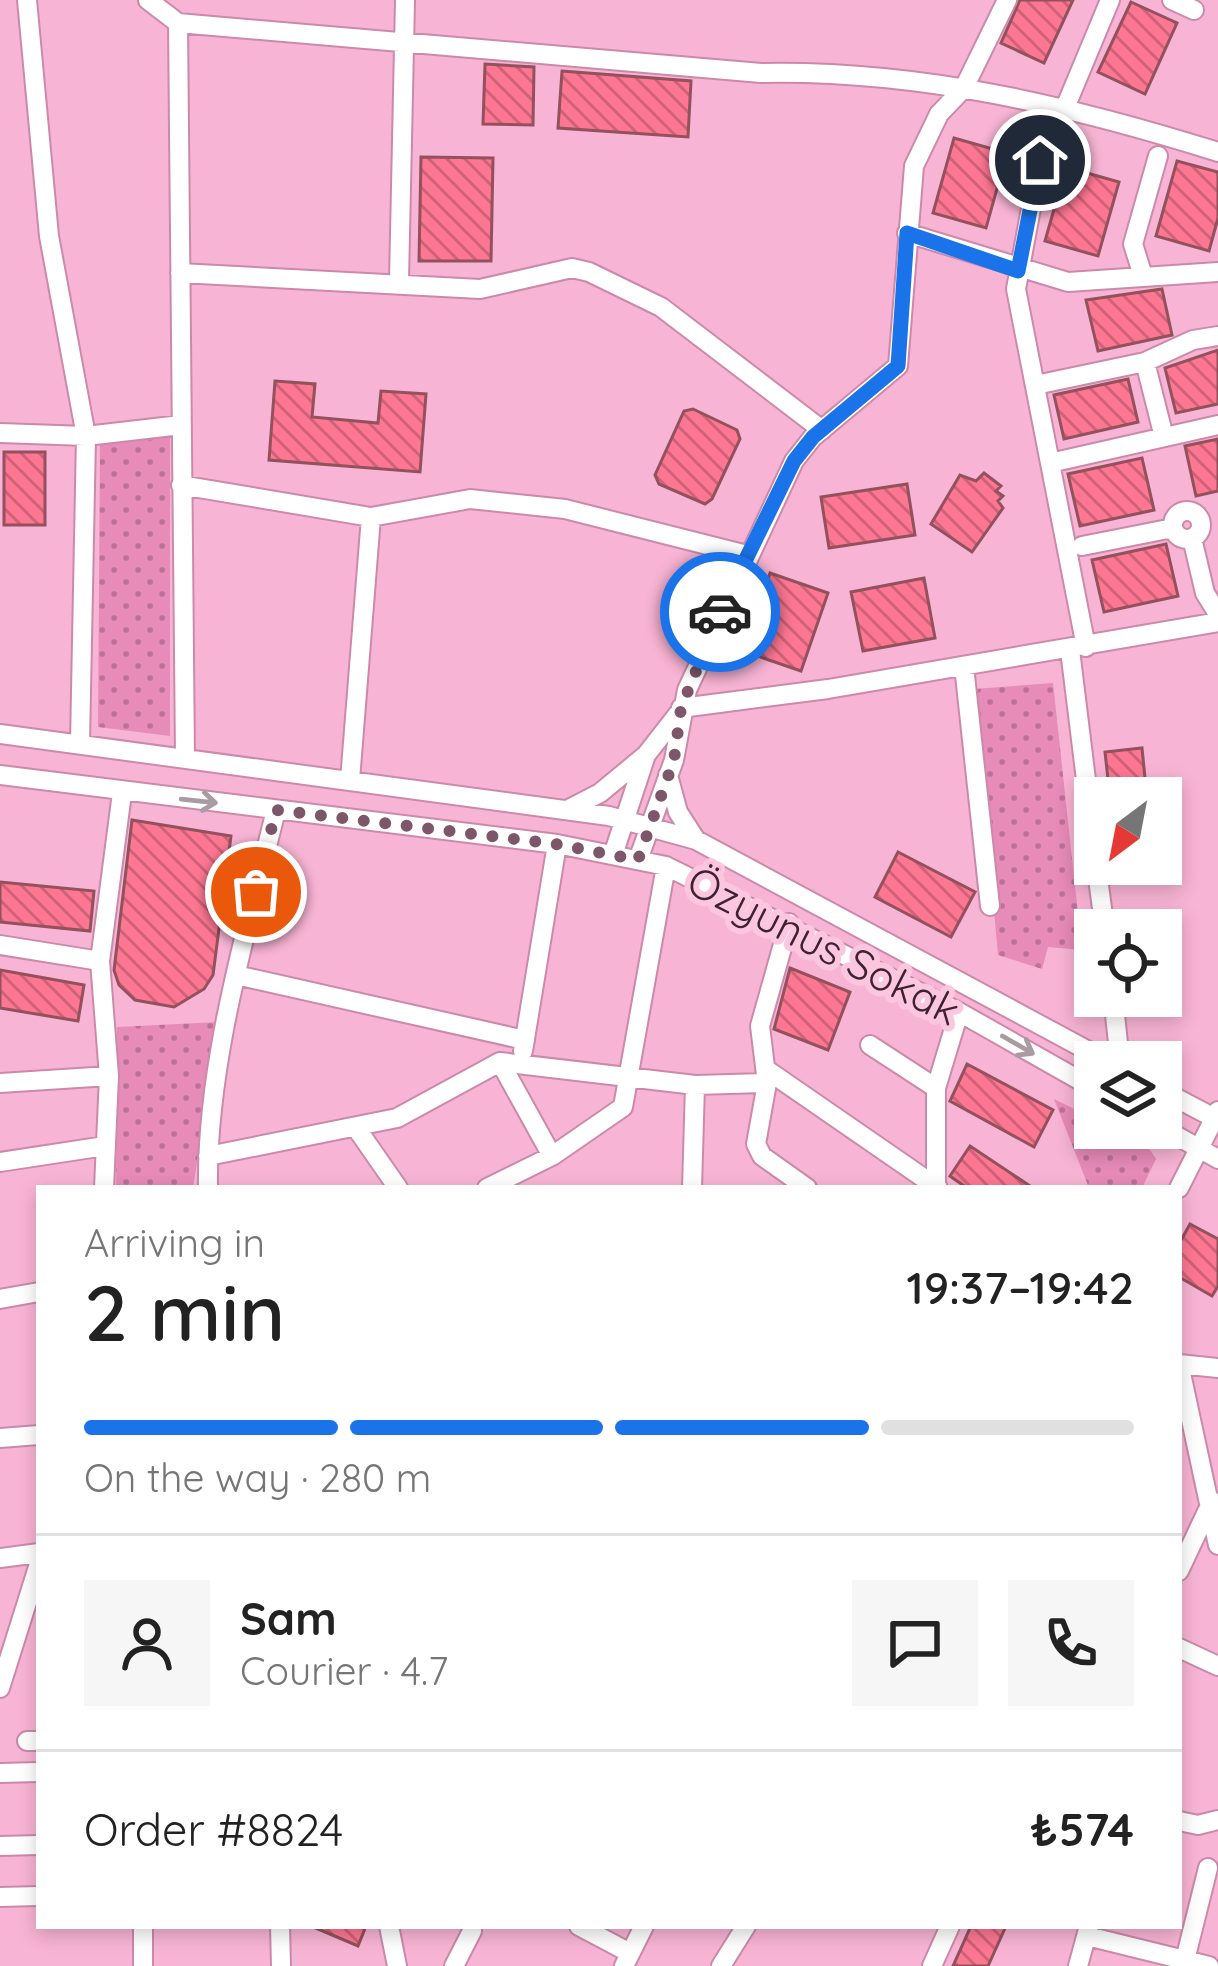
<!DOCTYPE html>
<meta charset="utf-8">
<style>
body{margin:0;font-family:Quicksand,sans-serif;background:#f6f6f6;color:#222;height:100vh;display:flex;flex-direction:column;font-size:45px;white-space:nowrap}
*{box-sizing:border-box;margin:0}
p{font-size:39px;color:#767676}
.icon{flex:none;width:66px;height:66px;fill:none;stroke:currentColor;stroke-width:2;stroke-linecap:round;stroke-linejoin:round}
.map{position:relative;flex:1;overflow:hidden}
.side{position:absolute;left:36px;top:1185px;width:1146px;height:744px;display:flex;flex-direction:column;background:#fff;border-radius:0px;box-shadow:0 6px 18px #0003}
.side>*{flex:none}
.needle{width:78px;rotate:212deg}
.buttons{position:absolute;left:1074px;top:777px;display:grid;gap:24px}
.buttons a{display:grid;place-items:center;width:108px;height:108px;border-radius:0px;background:#fff;box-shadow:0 6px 18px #0003;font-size:60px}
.pin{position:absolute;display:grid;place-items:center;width:102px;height:102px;color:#fff;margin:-51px;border:6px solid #fff;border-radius:50%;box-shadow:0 3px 12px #0007}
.courier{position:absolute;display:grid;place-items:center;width:120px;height:120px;margin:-60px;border:9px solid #1a73e8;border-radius:50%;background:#fff;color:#222;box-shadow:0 3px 15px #0007}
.headline em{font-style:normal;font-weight:600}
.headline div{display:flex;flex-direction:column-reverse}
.headline{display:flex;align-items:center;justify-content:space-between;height:204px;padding:0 48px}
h1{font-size:78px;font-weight:600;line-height:90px}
.bar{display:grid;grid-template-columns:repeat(4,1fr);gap:18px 12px;align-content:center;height:144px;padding:0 48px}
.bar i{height:15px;border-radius:9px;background:#e0e0e0}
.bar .current{background:#1a73e8}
.bar p{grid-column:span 4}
.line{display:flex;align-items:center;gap:30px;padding:0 48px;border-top:3px solid #e0e0e0}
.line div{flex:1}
.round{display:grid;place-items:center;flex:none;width:126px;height:126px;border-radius:0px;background:#f6f6f6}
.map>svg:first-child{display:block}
.grass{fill:url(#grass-dots)}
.building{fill:url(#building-back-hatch);stroke:#92515c;stroke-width:3}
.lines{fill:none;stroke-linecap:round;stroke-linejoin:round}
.minor-casing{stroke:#cb8aa9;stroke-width:22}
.minor{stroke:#fff;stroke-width:18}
.oneway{stroke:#a89ca2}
.done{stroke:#7e5669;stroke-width:12;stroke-dasharray:0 21.6}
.route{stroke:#1a73e8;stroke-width:15}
.labels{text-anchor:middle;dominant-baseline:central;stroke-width:12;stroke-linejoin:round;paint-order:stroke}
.street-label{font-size:42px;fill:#3d2330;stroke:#fdc6df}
</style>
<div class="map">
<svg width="1218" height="1966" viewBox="0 0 1218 1966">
<defs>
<pattern id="grass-dots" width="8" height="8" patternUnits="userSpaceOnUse" patternTransform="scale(3)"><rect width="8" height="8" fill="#e78bb8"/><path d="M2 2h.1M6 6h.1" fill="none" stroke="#bc7196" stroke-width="1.8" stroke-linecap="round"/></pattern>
<pattern id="building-back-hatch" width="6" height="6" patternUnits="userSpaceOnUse" patternTransform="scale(3)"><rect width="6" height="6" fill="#fe7792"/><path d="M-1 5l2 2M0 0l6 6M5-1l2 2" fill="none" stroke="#cf6178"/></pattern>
</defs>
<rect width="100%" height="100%" fill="#f8b4d4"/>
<!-- grass -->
<path class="grass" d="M170 435V736L98 727 100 443Z
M1053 683 1082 950 1048 947 1042 969 998 955 974 689Z
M219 1022 193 1188H116L117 1027Z
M1054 1099 1095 1119V1128C1120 1128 1144 1137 1156 1159L1142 1188H1089Z"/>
<!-- building -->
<path class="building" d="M1020 0H1073L1044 63 1001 43Z
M1131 2 1177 23 1145 94 1098 72Z
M485 64 534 67 533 125 483 124Z
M562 71 691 81 688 137 558 128Z
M954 138 1007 153 986 228 933 213Z
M421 157 493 158 491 261H419Z
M1177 161 1218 172V218L1209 251 1156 236Z
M1066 167 1119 182 1098 256 1045 241Z
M1162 289 1172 335 1098 351 1086 300Z
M1218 350V404L1176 413 1165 368Z
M1128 379 1138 422 1064 439 1054 395Z
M275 381 315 384 312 417 378 423 381 391 426 394 420 472 269 460Z
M693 409 737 430 740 439 712 499 705 504 659 484 655 475 684 411Z
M1218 439V491L1196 496 1185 446Z
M4 452H45V525H4Z
M1142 458 1154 510 1080 526 1068 474Z
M984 473 1001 486 996 491 1003 496 998 501 1003 508 972 552 931 524 960 475 976 481Z
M907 484 915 535 829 548 821 497Z
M1166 544 1178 596 1104 612 1092 560Z
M770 573 828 593 801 671 743 651Z
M924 578 935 638 863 651 851 592Z
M1142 748 1147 798H1110L1105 752Z
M132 820 231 836 213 975 204 989 174 1007 135 1000 119 985 114 970Z
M898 852 975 892 951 937 875 897Z
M0 882 94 891 90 931 0 922Z
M790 968 850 992 828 1050 774 1029Z
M0 970 84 985 78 1021 0 1008Z
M967 1064 1053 1110 1034 1147 950 1101Z
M970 1146 1033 1188H967L950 1176Z
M1190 1224 1218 1239V1286L1212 1296 1179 1277V1244Z
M311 1926H366L358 1946Z
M971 1926H1006L988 1966H953Z"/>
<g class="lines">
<defs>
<path id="minor" d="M148 0 178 23 761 73C919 70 1068 105 1218 152
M1172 0 1194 10
M178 23 185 757
M1065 108 1110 0
M1040 160 1016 289 1086 647
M907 233 1068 282 1218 272
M180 273 480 289 572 268 589 272 661 307 822 430
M1143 276 1133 244 1158 156
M399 281 405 0
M1045 383 1145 362
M0 433 86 436 49 236 27 0
M1164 437 1145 362 1193 340 1218 336
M1050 463 1218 425
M181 485 371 517 470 499 565 509 747 555
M1173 525a14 14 0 1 1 28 0a14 14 0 1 1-28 0Z
M1192 538 1205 593 1218 614
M1082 546 1173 528
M1070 650 1095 853
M964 666 990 906
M681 708 828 689 1218 622
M0 734 609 816 696 840 1109 1062
M80 743 86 436 181 425
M0 775 557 844 666 866 959 1012 1095 1089
M668 775 678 812 696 840
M350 780 371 517
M567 810 600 793 646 755
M613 855 646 755 678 714
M638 860 674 760 687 690 794 461 813 437 898 366 914 166 939 114 964 88 1007 0
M1096 864 1105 930
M789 923 760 1026 767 1083 756 1144 762 1156 807 1188
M0 945 100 961
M236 975 525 1040
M1113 996 1120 1062
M870 1045 936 1088
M523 1051 557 844
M500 1062 552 1156
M767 1070 938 1188
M0 1083 109 1076
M1161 1090 1218 1120
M1161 1127 1218 1159
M357 1129 398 1188
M208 1156 397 1118 500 1062 695 1085
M0 1162 105 1146
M104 1188 109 1076 100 961 122 793
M208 1188C206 1065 247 929 276 810
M487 1188 552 1156 623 1107 666 866
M692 1188 695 1085 767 1083
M936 1188V1088L959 1012
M1179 1188 1218 1111
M0 1299 39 1292
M1218 1368 1179 1364 1218 1545
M0 1438 39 1435
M0 1558 39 1553
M1179 1571 1212 1501
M1179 1648 1218 1666
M0 1688 39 1564
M27 1741H39
M0 1773 39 1772
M1179 1821 1198 1825 1218 1820
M0 1846 39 1845
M0 1897 39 1896
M143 1926V1966
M280 1926 281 1966
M389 1926 397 1966
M579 1926 630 1953
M1087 1936 1209 1966
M1185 1960 1208 1868
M454 1966 472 1931
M624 1966 644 1926
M721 1966 746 1926
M932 1966 950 1926
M1078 1966 1089 1926"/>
</defs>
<!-- minor casing -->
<use href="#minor" class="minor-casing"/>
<!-- minor -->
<use href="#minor" class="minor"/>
</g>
<!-- one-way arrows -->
<defs><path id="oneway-shaft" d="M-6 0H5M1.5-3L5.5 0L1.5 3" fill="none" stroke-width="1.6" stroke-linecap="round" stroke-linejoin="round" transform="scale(3)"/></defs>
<g class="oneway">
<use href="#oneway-shaft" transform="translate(199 801) rotate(6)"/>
<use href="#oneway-shaft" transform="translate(1018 1045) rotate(30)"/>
</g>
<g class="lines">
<!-- done -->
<path class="done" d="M256 892 276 810 556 844 638 860 674 760 681 708 720 612"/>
<!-- route -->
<path class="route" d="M720 612 794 461 813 437 898 366 907 233 1018 271 1040 160"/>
</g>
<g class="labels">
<!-- street labels -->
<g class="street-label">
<text transform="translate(824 945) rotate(27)">Özyunus Sokak</text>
</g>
</g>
</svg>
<div class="buttons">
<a><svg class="needle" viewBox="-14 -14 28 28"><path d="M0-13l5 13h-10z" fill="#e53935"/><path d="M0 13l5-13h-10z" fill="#767676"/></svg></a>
<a><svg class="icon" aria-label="locate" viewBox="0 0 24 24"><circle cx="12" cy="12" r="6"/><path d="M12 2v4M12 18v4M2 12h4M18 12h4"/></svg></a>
<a><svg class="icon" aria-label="layers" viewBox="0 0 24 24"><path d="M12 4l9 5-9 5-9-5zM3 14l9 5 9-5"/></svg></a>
</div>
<div class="pin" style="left:256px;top:892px;background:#ea580c"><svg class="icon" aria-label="bag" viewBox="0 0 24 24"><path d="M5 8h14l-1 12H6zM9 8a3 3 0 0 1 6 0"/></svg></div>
<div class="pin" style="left:1040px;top:160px;background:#1f2937"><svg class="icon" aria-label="home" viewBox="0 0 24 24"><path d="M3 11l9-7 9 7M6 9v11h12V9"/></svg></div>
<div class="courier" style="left:720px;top:612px"><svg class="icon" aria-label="car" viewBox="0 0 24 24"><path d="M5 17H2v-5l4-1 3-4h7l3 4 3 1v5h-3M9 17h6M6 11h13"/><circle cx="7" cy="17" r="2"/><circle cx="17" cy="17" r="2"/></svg></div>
<section class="side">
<div class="headline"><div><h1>2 min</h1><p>Arriving in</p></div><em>19:37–19:42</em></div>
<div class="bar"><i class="current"></i><i class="current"></i><i class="current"></i><i></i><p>On the way · 280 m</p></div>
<div class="line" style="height:216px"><a class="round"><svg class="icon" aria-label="person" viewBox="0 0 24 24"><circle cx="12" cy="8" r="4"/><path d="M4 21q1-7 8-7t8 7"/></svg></a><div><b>Sam</b><p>Courier · 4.7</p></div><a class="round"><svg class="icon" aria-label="chat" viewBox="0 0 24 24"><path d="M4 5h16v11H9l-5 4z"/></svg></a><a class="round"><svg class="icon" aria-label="phone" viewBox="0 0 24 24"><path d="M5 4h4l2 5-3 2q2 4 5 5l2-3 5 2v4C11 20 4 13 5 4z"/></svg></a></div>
<div class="line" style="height:156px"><div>Order #8824</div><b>₺574</b></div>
</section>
</div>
